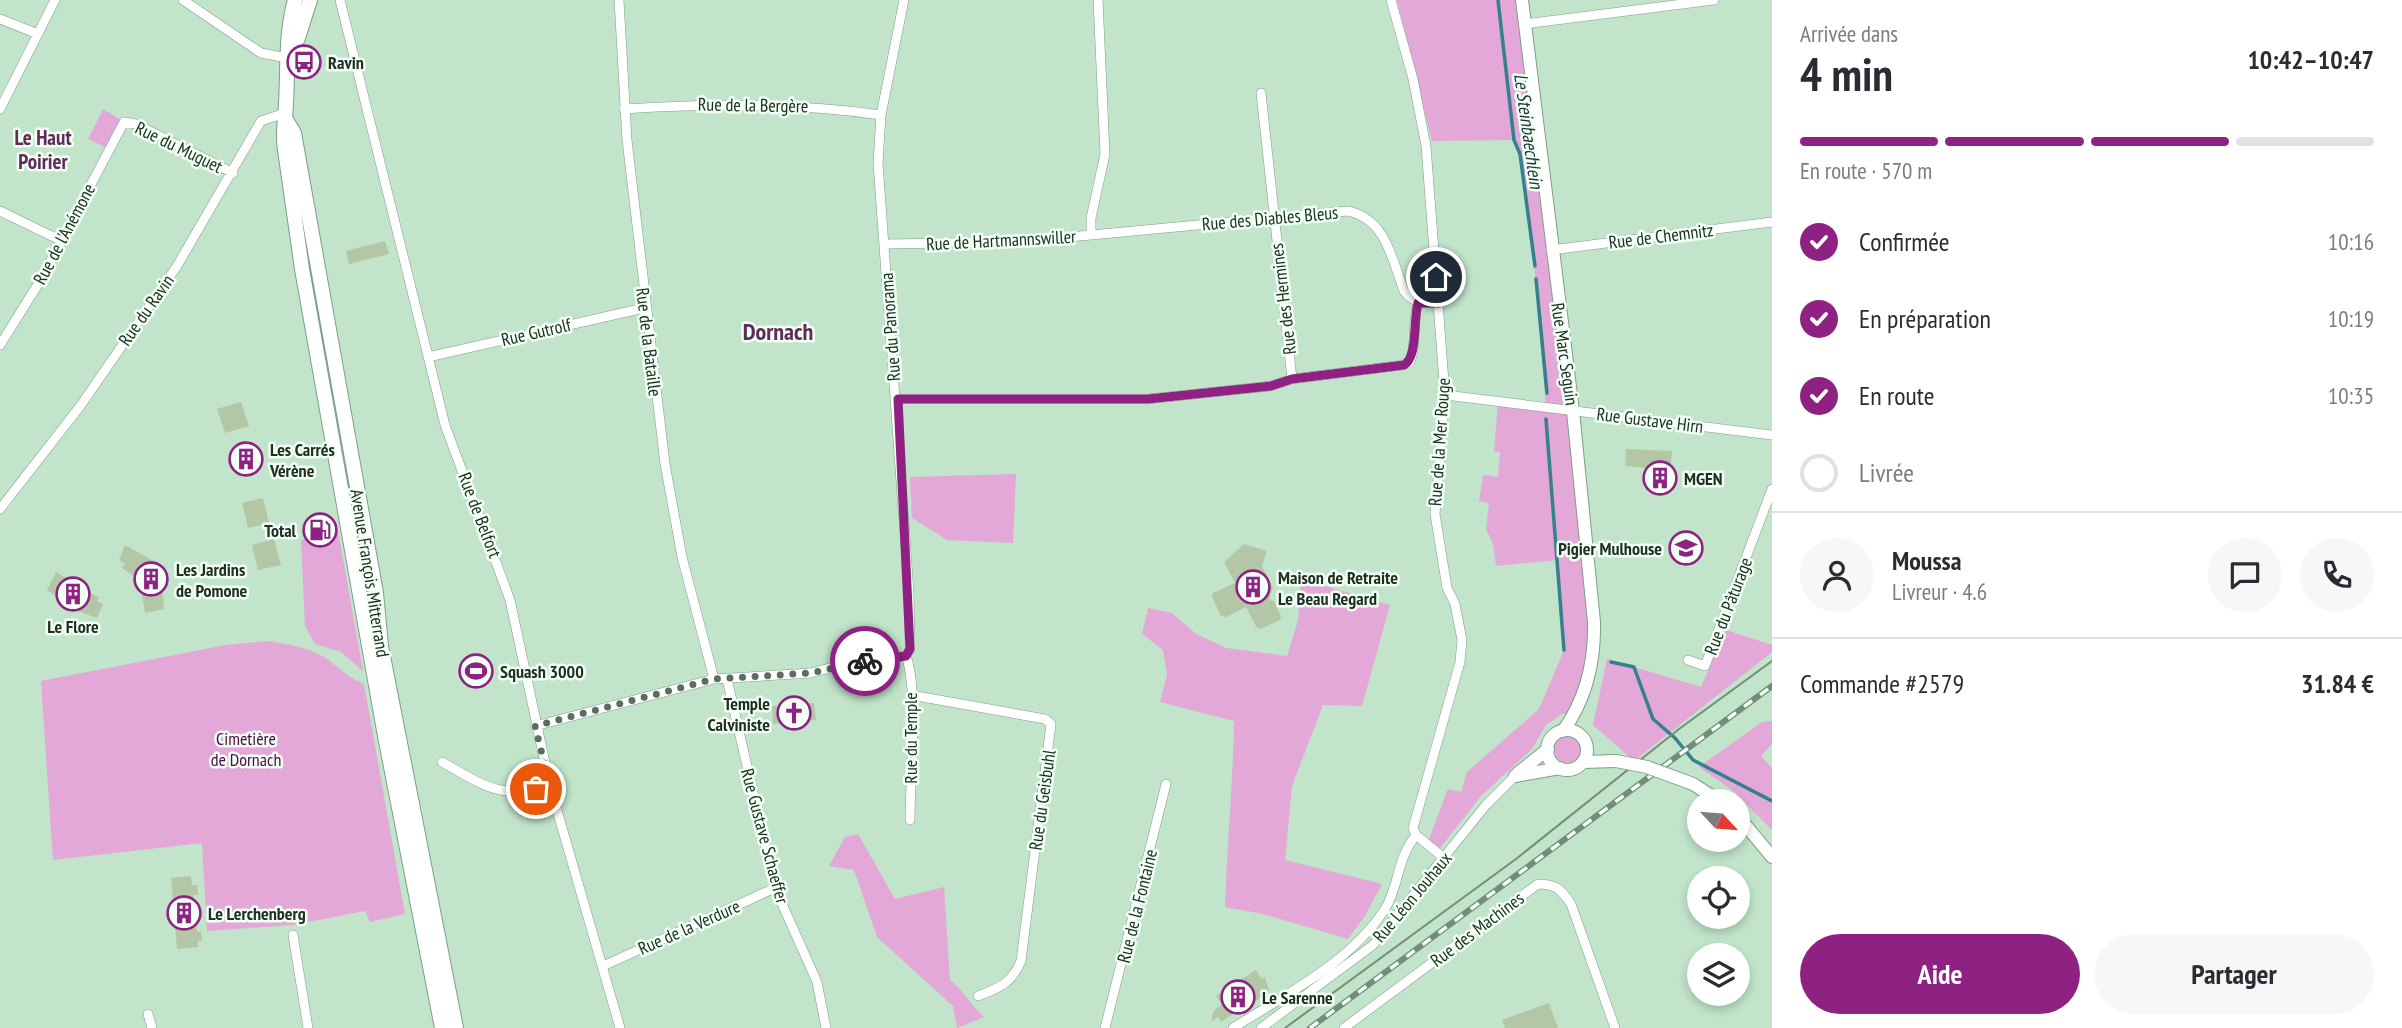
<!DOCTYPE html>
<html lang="fr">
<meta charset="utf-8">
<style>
body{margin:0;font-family:"PT Sans Narrow",sans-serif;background:#f7f7f7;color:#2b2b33;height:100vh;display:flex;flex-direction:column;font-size:26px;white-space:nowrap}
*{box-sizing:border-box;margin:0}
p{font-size:23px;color:#7c7c81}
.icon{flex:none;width:38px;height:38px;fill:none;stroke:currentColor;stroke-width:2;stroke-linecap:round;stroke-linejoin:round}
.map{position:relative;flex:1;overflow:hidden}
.details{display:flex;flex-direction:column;background:#fff;width:630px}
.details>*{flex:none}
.needle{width:46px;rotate:116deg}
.tools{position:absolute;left:1687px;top:789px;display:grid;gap:14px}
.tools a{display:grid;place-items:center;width:63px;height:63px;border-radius:50%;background:#fff;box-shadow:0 4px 10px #0003;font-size:35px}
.pin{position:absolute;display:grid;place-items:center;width:60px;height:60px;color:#fff;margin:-30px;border:4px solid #fff;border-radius:50%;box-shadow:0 2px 7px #0007}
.courier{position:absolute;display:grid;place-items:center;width:70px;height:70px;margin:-35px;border:5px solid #8f2183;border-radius:50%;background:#fff;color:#222;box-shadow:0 2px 9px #0007}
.head em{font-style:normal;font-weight:700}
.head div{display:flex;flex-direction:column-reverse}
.head{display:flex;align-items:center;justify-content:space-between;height:119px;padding:0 28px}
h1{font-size:46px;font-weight:700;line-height:52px}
.bar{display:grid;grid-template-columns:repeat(4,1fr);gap:10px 7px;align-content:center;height:84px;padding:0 28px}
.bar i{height:9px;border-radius:5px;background:#e1e1e2}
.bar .selected{background:#8f2183}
.bar p{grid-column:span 4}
.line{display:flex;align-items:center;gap:18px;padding:0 28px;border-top:2px solid #e1e1e2}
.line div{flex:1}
.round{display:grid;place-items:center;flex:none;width:74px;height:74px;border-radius:37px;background:#f7f7f7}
ol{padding:0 28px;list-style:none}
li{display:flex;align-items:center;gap:21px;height:77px}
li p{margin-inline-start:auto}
li .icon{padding:7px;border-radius:50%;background:#8f2183;color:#fff;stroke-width:4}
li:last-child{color:#7c7c81}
li i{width:38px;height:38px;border:4px solid #e1e1e2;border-radius:50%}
.button{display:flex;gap:14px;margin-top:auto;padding:14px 28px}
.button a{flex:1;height:80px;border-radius:42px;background:#8f2183;color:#fff;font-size:28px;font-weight:700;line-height:80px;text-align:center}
.button a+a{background:#f7f7f7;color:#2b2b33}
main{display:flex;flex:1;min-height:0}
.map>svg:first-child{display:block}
.green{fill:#e3a7d8}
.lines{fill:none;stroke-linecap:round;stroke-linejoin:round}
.stream{stroke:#32818c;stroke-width:3.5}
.building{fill:#b3c7a6}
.street-casing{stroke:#7e9f87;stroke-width:10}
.secondary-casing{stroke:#7e9f87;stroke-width:14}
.primary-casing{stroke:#7e9f87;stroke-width:16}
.street{stroke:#fff;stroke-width:9}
.secondary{stroke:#fff;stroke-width:12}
.primary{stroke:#fff;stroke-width:14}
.tram{stroke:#748d7a;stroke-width:2}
.rail-casing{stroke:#748d7a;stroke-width:6}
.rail{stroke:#f1fff4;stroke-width:3.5;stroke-dasharray:10;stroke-linecap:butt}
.secondary-bridge-casing{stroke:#7e9f87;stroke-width:14;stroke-linecap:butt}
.secondary-bridge{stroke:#fff;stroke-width:12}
.done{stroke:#596e5e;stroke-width:7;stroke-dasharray:0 12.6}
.route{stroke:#8f2183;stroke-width:9}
.labels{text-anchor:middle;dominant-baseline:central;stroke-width:5;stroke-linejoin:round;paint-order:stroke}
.poi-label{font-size:18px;font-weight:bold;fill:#212e24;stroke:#f1fff4;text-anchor:start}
.street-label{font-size:18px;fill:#212e24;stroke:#f1fff4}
.park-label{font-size:18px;fill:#4f0948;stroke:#f1fff4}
.water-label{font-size:19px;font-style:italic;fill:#1c3338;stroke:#f1fff4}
.quarter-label{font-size:21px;font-weight:bold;fill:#602b58;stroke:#f1fff4}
.district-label{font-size:24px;font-weight:bold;fill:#602b58;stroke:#f1fff4}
</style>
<main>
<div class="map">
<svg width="1772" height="1028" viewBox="0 0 1772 1028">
<rect width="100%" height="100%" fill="#c1e4ca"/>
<!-- green -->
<path class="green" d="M1397 0H1522L1594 640 1573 716 1562 714 1546 725 1532 749 1481 796 1437 852 1427 844 1448 789 1461 792 1467 772 1539 709 1564 650 1557 560 1496 566 1493 544 1486 529 1489 503 1479 501 1483 475 1498 477 1500 452 1494 451 1498 403 1546 408 1533 250 1520 154 1514 140 1432 141Z
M103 109 124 122 109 149 88 139Z
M1016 474 1013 543 947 540 912 518 910 477Z
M338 531 363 671 341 652 315 644 305 626 301 540Z
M1301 579 1390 605 1362 706 1323 705 1292 786 1285 860 1382 884 1365 916 1348 939 1263 914 1225 907C1227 845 1233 784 1234 721L1160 702 1167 675 1163 650 1142 634 1148 608 1172 613 1196 634 1226 648 1287 656 1298 621Z
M1726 630 1772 645V652L1634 761 1593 725 1607 659 1701 687Z
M267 641C286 644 304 646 322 656 337 665 348 678 364 684L405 914 370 922 365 911 293 925 207 931 202 843 53 860 41 681 226 645Z
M1772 721V744L1761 756 1772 768V830L1732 790 1699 767 1762 722Z
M1554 749a14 14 0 1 1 28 0a14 14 0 1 1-28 0Z
M858 834 895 899 944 887 950 980C964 990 970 1005 984 1017L957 1028 953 1006 877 937 854 870 829 866 845 837Z"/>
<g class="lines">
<!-- stream -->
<path class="stream" d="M1498 0 1514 140 1520 154 1535 266
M1536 279 1547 393
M1546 419 1564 650
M1611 662 1634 667 1653 719 1675 738 1693 760 1772 801"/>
</g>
<!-- building -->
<path class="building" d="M385 241 389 254 349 264 346 251Z
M241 402 249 426 225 433 217 409Z
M254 443 262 467 237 475 230 451Z
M1626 449 1672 451 1669 490 1648 488 1650 468 1625 466Z
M263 498 269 523 248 528 242 503Z
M274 539 281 565 258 570 252 545Z
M1244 544 1267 551 1262 566 1273 588 1269 599 1274 601 1281 616 1280 620 1261 629 1257 628 1246 607 1226 617 1221 616 1212 597 1213 593 1235 583 1224 562Z
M125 545 155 562 157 572 161 571 164 609 145 613 141 588 137 585 140 580 122 568 125 564 119 560Z
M56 572 99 598 97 601 103 604 97 618 62 605 63 601 47 590Z
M814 703 816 720 773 724 772 706Z
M191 876 192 885H197L198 895H193L197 932H201L202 941H198V947L177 949 171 878Z
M1256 970 1262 979 1265 977 1269 991 1247 1008 1246 1005 1221 1022 1218 1017 1211 1022 1214 1010 1222 1005 1216 996Z
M1549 1003 1558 1028H1505L1502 1020Z"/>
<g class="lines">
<defs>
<path id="street" d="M183 0 261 53 287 58
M340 0 445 425 510 600 550 786 620 1028
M619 0 627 140 665 464 682 557 714 679
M904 0 881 115 878 163 909 592 910 649 906 656
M1391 0 1413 79 1426 146 1445 395 1435 514 1447 588 1455 604 1462 640 1460 662 1413 828 1416 835 1444 858
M0 19 38 34
M1524 24 1714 0
M1261 93 1292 379
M0 109 55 0
M624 109C711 103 795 103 881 115
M0 211 62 241
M1091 235 1348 211C1386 219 1392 259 1404 291 1414 304 1423 303 1439 303
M884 244 1012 242 1091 235V218L1105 154 1098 0
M1551 250 1772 222
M0 345 40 281 124 122 136 124 233 173
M428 357 644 308
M1445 395 1772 435
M898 399H1148L1271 386 1292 379 1403 365 1410 362C1417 344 1412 322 1418 303
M0 509 81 405 177 266 261 121 285 113
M906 656C919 691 910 779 910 820
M1688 660 1705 666 1772 489
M727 679 775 888 817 982 826 1028
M911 695 1045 719 1051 724 1021 961C1012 983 999 988 978 996
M535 726 714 679 811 673 848 663 906 656
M442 762C485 786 498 799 550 786
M293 935 308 1028
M603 966 775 888
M148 1014 152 1028
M1105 1028 1166 784
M1233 1028C1285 995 1351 962 1385 909 1400 884 1396 860 1416 835
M1261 1028 1373 945 1486 805 1515 776
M1344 1028 1538 884C1556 884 1561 889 1571 904L1615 1028"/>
<path id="secondary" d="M1522 0 1573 411 1594 622C1595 662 1586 699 1563 731
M1547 750a20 20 0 1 1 40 0a20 20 0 1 1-40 0Z
M1583 762 1616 761
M1518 773 1548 749
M1515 776 1560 768
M1693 784 1721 802
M1738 816 1772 857"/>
<path id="primary" d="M295 0C284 39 289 77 285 117 284 129 283 138 285 150L302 269 385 736 442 1028
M288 56 298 38 310 0
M285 118 294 133 376 593 381 646 456 1028"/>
</defs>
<!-- street casing -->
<use href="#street" class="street-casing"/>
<!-- secondary casing -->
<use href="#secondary" class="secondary-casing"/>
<!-- primary casing -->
<use href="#primary" class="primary-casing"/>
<!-- street -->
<use href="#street" class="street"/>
<!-- secondary -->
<use href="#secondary" class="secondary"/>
<!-- primary -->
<use href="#primary" class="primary"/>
<!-- tram -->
<path class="tram" d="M1285 1028 1516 859 1679 729 1772 661"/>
<defs>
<path id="rail" d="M1310 1028 1772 686"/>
</defs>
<!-- rail casing -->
<use href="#rail" class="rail-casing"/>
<!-- rail -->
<use href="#rail" class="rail"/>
<defs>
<path id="secondary-bridge" d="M1616 761 1647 767 1693 784"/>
</defs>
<!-- secondary-bridge casing -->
<use href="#secondary-bridge" class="secondary-bridge-casing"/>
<!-- secondary-bridge -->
<use href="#secondary-bridge" class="secondary-bridge"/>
</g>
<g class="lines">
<!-- done -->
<path class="done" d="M536 789 550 786 535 726 714 679 811 673 865 661"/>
<!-- route -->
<path class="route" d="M865 661 906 656 910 649 898 399H1148L1271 386 1292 379 1404 365C1418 357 1413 320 1418 303H1438L1436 277"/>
</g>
<!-- icons -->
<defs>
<symbol id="bus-ring" viewBox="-11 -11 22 22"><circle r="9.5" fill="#f1fff4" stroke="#8f2183" stroke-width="1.5"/><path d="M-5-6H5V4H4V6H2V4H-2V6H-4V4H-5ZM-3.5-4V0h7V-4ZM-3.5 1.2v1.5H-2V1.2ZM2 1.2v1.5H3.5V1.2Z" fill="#8f2183"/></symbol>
<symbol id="building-ring" viewBox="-11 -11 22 22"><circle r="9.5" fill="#f1fff4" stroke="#8f2183" stroke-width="1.5"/><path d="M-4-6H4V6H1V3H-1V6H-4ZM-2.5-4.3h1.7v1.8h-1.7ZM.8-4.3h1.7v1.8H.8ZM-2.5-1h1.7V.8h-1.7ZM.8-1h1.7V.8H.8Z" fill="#8f2183"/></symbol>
<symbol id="fuel-ring" viewBox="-11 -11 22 22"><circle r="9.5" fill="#f1fff4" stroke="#8f2183" stroke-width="1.5"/><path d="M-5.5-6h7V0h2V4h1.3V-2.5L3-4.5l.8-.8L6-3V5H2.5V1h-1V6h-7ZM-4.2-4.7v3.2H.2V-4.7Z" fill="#8f2183"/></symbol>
<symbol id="university-ring" viewBox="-11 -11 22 22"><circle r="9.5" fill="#f1fff4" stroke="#8f2183" stroke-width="1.5"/><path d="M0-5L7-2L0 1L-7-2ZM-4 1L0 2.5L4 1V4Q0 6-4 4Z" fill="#8f2183"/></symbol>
<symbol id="stadium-ring" viewBox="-11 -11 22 22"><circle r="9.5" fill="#f1fff4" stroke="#8f2183" stroke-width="1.5"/><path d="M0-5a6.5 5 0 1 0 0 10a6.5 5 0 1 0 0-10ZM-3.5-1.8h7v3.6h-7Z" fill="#8f2183"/></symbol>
<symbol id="church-ring" viewBox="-11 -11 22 22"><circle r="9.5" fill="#f1fff4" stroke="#8f2183" stroke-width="1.5"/><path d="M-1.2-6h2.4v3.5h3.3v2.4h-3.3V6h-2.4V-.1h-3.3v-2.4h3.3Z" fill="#8f2183"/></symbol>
</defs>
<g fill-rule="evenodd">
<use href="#bus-ring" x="285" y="43" width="38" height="38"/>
<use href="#building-ring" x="227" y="440" width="38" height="38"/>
<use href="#building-ring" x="1641" y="459" width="38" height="38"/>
<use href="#fuel-ring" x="301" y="511" width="38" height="38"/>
<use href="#university-ring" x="1667" y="529" width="38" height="38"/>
<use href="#building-ring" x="132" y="560" width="38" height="38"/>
<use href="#building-ring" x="1234" y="568" width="38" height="38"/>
<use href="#building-ring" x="54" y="575" width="38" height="38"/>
<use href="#stadium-ring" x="457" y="652" width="38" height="38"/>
<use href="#church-ring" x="775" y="694" width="38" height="38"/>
<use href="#building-ring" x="165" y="894" width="38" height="38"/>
<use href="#building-ring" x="1219" y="978" width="38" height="38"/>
</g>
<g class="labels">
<!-- poi labels -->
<g class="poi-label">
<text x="328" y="62">Ravin</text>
<text x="270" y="449">Les Carrés<tspan x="270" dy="21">Vérène</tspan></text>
<text x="1684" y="478">MGEN</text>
<text x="296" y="530" text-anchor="end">Total</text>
<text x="1662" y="548" text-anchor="end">Pigier Mulhouse</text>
<text x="176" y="569">Les Jardins<tspan x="176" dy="21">de Pomone</tspan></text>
<text x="1278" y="577">Maison de Retraite<tspan x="1278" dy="21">Le Beau Regard</tspan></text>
<text x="73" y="626" text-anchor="middle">Le Flore</text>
<text x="500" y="671">Squash 3000</text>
<text x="770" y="703" text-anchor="end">Temple<tspan x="770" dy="21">Calviniste</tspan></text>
<text x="208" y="913">Le Lerchenberg</text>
<text x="1262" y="997">Le Sarenne</text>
</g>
<!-- street labels -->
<g class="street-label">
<text transform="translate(753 105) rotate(1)">Rue de la Bergère</text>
<text transform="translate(179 147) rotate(26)">Rue du Muguet</text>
<text transform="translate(1270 218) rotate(-5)">Rue des Diables Bleus</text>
<text transform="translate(64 234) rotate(-62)">Rue de l'Anémone</text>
<text transform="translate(1661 236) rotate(-7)">Rue de Chemnitz</text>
<text transform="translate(1001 240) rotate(-3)">Rue de Hartmannswiller</text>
<text transform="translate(1283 299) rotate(-97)">Rue des Hermines</text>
<text transform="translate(146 310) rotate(-55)">Rue du Ravin</text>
<text transform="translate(890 327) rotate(-94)">Rue du Panorama</text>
<text transform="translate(536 332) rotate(-13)">Rue Gutrolf</text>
<text transform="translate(649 342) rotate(83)">Rue de la Bataille</text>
<text transform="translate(1565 354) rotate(82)">Rue Marc Seguin</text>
<text transform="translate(1650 420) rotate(7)">Rue Gustave Hirn</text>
<text transform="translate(1439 442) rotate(-86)">Rue de la Mer Rouge</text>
<text transform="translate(480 515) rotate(69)">Rue de Belfort</text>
<text transform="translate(370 573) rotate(81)">Avenue François Mitterrand</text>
<text transform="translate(1728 606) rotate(-69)">Rue du Pâturage</text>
<text transform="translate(910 738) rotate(-90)">Rue du Temple</text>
<text transform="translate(1042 800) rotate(-82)">Rue du Geisbuhl</text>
<text transform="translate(765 836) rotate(75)">Rue Gustave Schaeffer</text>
<text transform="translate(1412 897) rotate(-50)">Rue Léon Jouhaux</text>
<text transform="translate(1137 906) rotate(-76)">Rue de la Fontaine</text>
<text transform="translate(689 927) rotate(-24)">Rue de la Verdure</text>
<text transform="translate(1477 929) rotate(-37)">Rue des Machines</text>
</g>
<!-- park labels -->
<g class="park-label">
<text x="246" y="738">Cimetière<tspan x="246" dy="21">de Dornach</tspan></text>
</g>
<!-- water labels -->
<g class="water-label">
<text transform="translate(1529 131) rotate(82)">Le Steinbaechlein</text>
</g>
<!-- quarter labels -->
<g class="quarter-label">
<text x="43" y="137">Le Haut<tspan x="43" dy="24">Poirier</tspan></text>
</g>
<!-- district labels -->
<g class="district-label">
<text x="778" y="331">Dornach</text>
</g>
</g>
</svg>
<div class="tools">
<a><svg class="needle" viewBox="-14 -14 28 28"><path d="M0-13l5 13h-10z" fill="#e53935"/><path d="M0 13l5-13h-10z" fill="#7c7c81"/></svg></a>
<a><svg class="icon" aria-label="locate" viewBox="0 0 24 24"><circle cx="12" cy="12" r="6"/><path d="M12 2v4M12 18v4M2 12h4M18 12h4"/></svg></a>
<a><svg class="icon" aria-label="layers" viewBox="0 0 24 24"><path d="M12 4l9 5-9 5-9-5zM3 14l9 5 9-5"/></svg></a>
</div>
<div class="pin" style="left:536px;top:789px;background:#ea580c"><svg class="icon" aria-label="bag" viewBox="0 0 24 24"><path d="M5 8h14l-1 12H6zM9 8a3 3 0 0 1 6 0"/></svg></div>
<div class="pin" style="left:1436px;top:277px;background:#1f2937"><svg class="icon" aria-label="home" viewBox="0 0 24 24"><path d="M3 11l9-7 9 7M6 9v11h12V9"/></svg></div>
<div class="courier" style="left:865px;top:661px"><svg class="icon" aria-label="bike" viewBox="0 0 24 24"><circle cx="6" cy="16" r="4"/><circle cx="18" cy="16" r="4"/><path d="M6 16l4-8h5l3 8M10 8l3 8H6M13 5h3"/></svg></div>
</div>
<section class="details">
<div class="head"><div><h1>4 min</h1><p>Arrivée dans</p></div><em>10:42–10:47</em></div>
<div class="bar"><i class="selected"></i><i class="selected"></i><i class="selected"></i><i></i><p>En route · 570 m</p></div>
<ol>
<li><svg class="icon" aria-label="check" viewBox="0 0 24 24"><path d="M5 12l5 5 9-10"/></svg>Confirmée<p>10:16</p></li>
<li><svg class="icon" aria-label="check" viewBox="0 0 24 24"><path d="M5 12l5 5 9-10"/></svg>En préparation<p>10:19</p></li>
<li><svg class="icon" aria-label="check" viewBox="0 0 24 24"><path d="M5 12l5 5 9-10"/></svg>En route<p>10:35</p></li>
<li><i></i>Livrée</li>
</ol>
<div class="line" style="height:126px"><a class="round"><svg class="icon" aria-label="person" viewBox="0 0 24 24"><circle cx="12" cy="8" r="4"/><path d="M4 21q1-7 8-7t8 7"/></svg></a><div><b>Moussa</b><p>Livreur · 4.6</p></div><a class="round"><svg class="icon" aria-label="chat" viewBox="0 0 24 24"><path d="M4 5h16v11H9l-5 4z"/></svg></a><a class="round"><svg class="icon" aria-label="phone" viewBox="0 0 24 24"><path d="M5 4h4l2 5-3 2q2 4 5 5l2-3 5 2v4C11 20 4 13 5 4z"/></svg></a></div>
<div class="line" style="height:91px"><div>Commande #2579</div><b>31.84 €</b></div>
<div class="button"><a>Aide</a><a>Partager</a></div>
</section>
</main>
